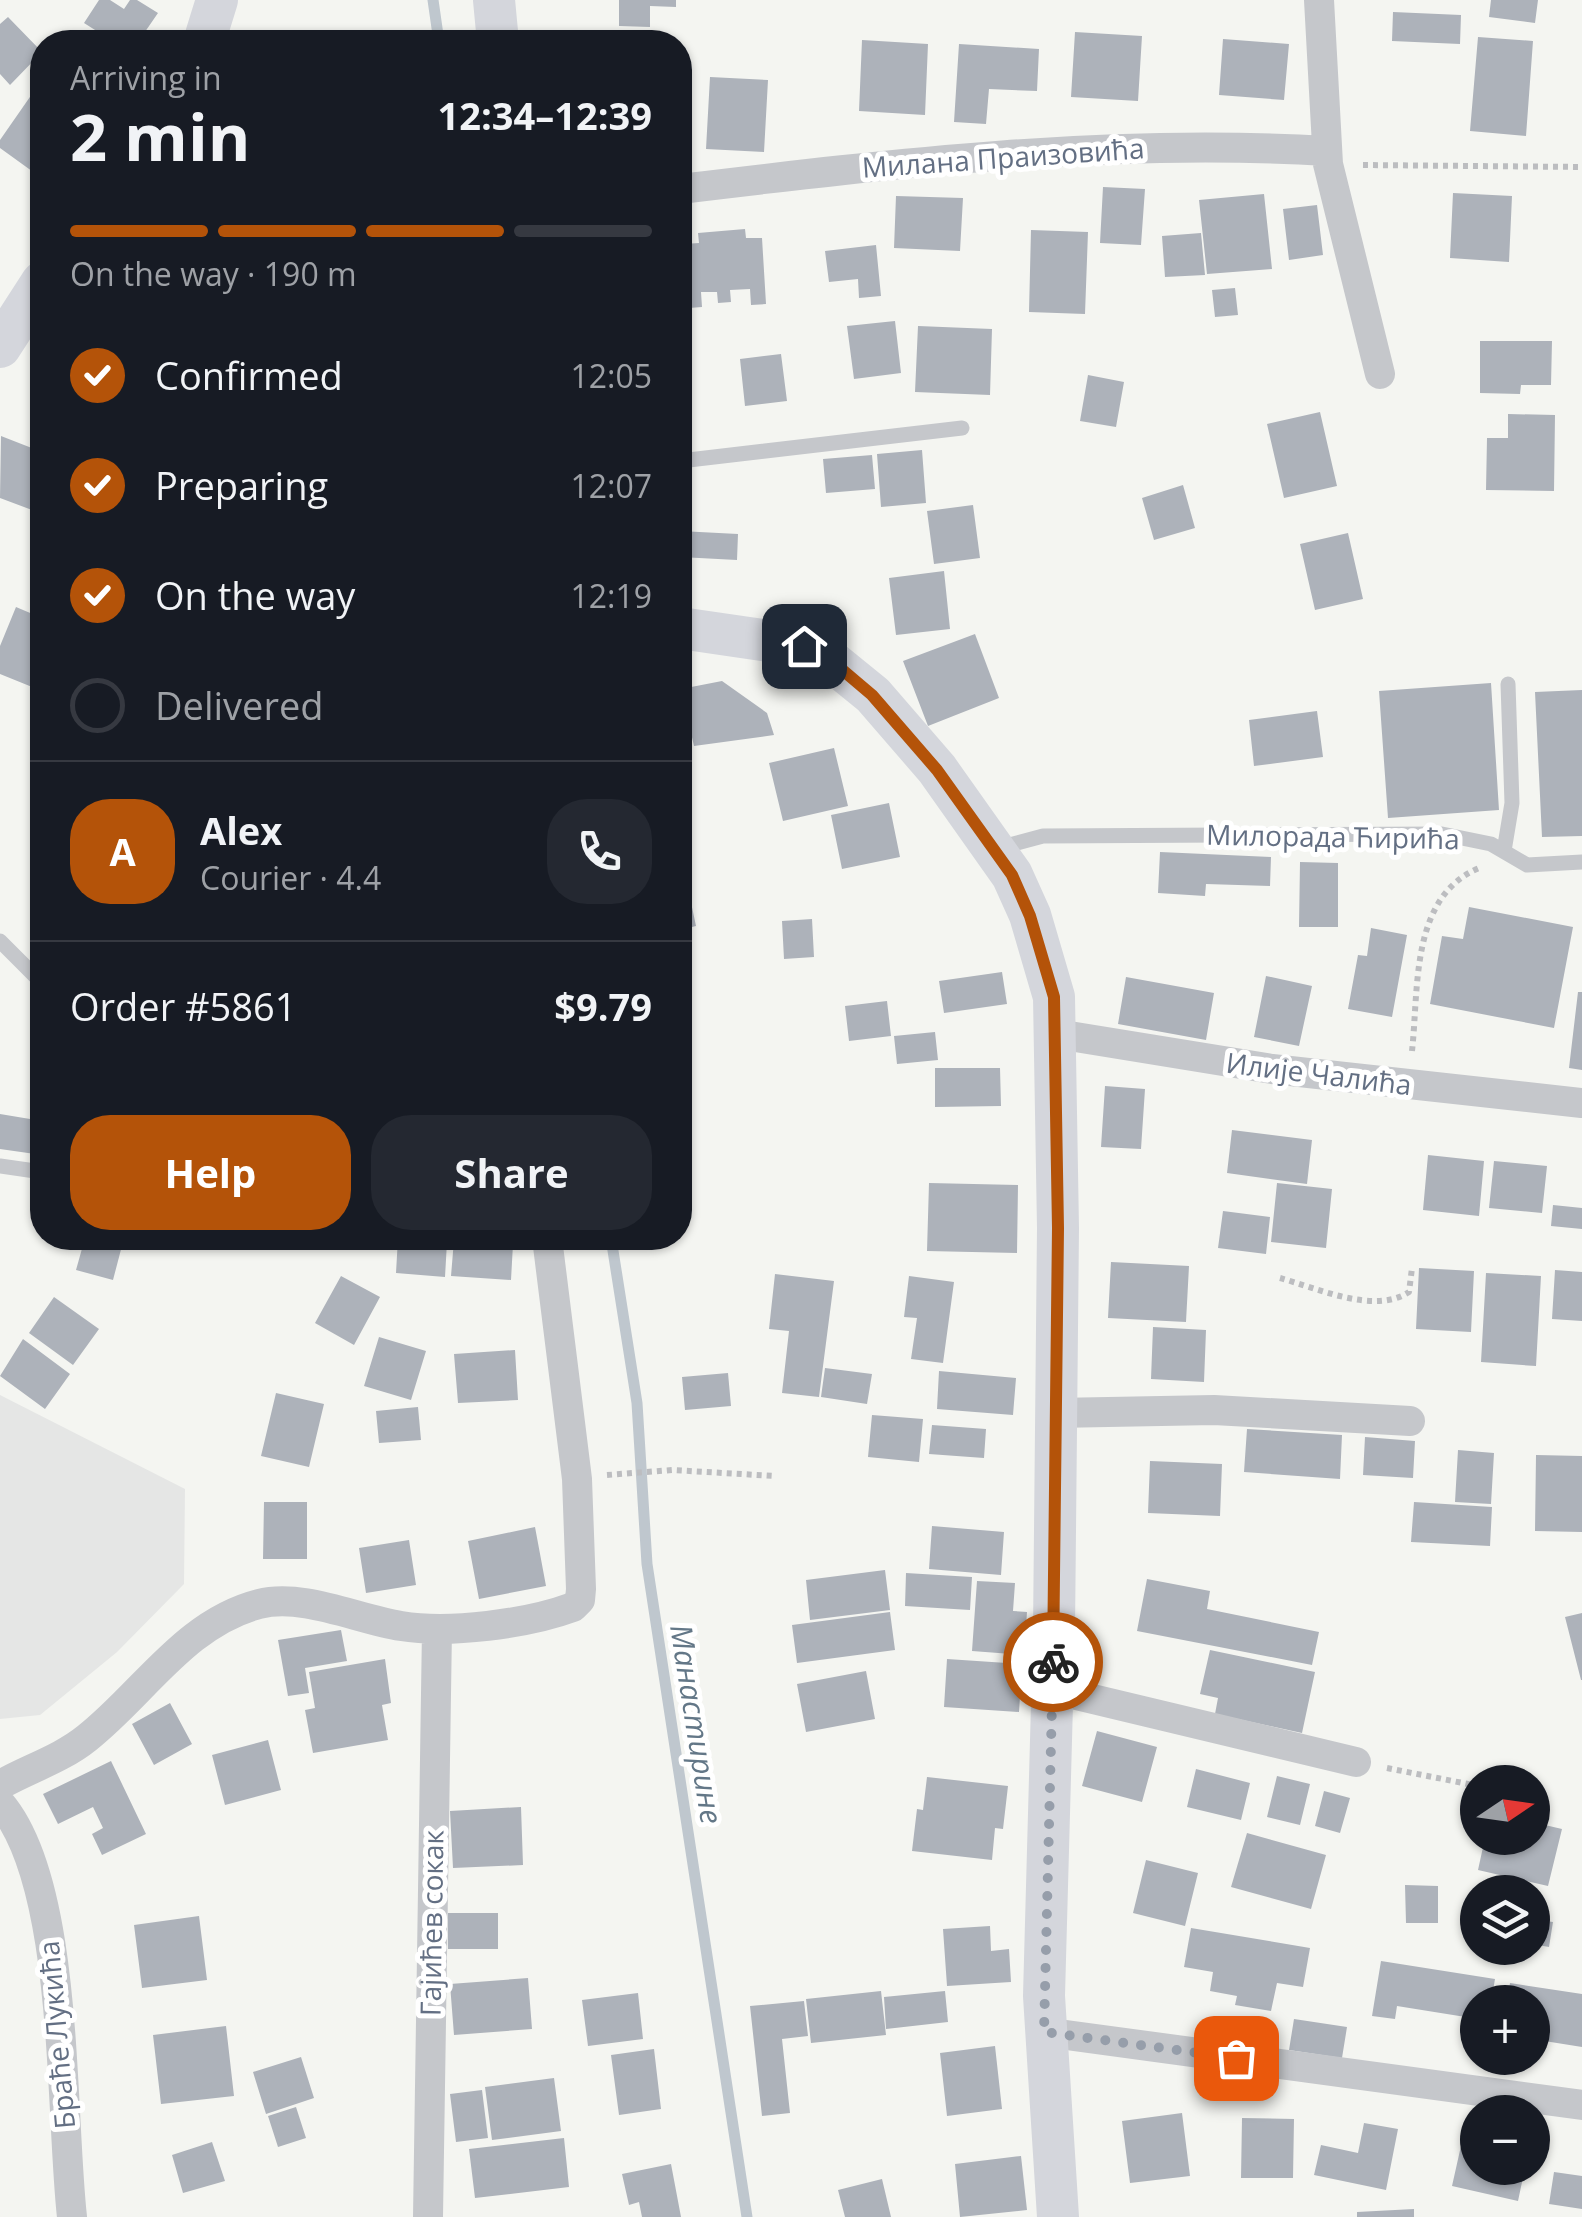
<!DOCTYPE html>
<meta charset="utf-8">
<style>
body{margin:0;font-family:"Open Sans",sans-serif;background:#242831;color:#f1f3f6;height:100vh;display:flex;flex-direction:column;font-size:38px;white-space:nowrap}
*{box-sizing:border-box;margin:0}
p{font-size:32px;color:#9ea1a6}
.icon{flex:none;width:55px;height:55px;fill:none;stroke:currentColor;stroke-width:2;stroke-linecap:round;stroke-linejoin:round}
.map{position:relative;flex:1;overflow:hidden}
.details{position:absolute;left:30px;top:30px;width:662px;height:1220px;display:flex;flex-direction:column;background:#171b24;border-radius:40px;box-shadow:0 2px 8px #0004}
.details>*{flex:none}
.needle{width:65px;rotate:77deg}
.buttons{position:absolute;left:1460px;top:1765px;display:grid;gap:20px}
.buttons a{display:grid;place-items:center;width:90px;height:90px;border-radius:50%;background:#171b24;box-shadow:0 2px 8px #0004;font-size:50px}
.pin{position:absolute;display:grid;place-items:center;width:85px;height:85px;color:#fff;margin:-42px;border-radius:20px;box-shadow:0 5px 15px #0006}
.courier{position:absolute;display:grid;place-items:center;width:100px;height:100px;margin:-50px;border:8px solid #b45309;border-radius:50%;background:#fff;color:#222;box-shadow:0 2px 12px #0007}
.headline em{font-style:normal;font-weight:700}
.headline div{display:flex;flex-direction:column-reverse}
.headline{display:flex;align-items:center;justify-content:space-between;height:170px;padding:0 40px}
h1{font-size:65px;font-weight:700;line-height:75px}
.bar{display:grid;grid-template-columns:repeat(4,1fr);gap:15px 10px;align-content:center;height:120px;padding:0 40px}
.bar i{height:12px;border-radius:8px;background:#363941}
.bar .active{background:#b45309}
.bar p{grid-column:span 4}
.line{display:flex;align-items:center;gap:25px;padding:0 40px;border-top:2px solid #363941}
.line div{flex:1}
.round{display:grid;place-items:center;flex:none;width:105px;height:105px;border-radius:40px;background:#242831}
ol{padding:0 40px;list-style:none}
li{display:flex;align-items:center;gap:30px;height:110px}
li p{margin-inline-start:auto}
li .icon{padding:10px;border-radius:50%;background:#b45309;color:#fff;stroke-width:4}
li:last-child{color:#9ea1a6}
li i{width:55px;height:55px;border:5px solid #363941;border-radius:50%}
.cta{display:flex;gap:20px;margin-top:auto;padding:20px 40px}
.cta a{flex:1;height:115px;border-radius:40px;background:#b45309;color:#fff;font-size:40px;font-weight:700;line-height:115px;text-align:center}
.cta a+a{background:#242831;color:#f1f3f6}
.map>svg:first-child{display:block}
.built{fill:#e5e6e5}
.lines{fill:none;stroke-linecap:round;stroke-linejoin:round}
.stream{stroke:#bfc7ce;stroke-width:11}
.building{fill:#adb2ba}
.path{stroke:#bcbdc0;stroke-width:6;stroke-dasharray:5 5;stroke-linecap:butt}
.lane{stroke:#c5c7cb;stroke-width:15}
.street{stroke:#c5c7cb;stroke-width:30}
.secondary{stroke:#d4d6dc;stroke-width:42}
.done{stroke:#969eaa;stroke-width:10;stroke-dasharray:0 18}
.route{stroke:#b45309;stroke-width:12}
.labels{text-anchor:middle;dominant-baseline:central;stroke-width:10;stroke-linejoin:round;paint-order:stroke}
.street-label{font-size:28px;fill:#636f83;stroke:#fff}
.water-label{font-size:30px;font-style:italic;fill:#637787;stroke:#fff}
</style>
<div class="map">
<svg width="1582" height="2217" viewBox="0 0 1582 2217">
<rect width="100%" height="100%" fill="#f4f5f1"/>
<!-- built -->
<path class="built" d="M0 1395 185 1489 184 1584 117 1652 40 1715 0 1719Z"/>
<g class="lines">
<!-- stream -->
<path class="stream" d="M433 0 439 42
M611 1238 637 1403 647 1564 747 2217"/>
</g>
<!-- building -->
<path class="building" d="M99 0H110L124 9 130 0H137L158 13 138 42H114L84 23Z
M619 0H676V7L650 6V27L619 26Z
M1491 0H1538L1535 23 1489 17Z
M1393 12 1461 15 1460 44 1392 41Z
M8 17 42 52 10 85 0 74V24Z
M1075 32 1142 36 1138 101 1071 97Z
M1478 37 1533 41 1526 136 1470 131Z
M1223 39 1289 44 1284 100 1219 95Z
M862 40 928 44 925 115 859 111Z
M959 44 1039 49 1037 91 989 89 986 124 954 122Z
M710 77 768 80 764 152 706 149Z
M32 94 42 102V165L36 174 0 148V140Z
M1103 187 1145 189 1141 245 1100 243Z
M1453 193 1512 196 1509 262 1450 258Z
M1264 194 1272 269 1207 274 1199 200Z
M896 196 963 198 960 251 894 248Z
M1317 205 1323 255 1289 260 1283 209Z
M745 229 746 238H762L766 304 751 305 750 289 730 290 731 302 718 303 717 292H701L702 307 689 308V316H680V232L684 244 699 243 698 233Z
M1031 230 1088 232 1085 314 1029 312Z
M1201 233 1205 275 1165 277 1162 236Z
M876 245 881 296 859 298 858 279 829 282 825 251Z
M1235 288 1238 315 1215 317 1212 290Z
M895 321 901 373 854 379 847 326Z
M918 326 992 329 990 395 915 392Z
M1480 341H1552L1551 385H1521L1520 394 1480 393Z
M781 354 787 401 745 406 740 359Z
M1088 375 1124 382 1116 427 1080 421Z
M1320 412 1337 486 1284 498 1267 424Z
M1508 414 1555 415 1554 491 1486 490 1487 438H1508Z
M1 436 42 452 40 513 0 498Z
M922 450 926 503 881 507 877 454Z
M872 455 875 489 826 493 823 459Z
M1183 485 1195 528 1154 540 1142 498Z
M973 505 980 558 934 564 927 511Z
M680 531 738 534 737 560 680 557Z
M1348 533 1363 599 1315 610 1300 544Z
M944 571 950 629 896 635 889 578Z
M16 607 42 618V691L0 674V646Z
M975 634 999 698 928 726 903 661Z
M722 681 767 713 774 735 694 746 681 689Z
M1491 683 1499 810 1388 818 1379 691Z
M1582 690V836L1542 837 1535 692Z
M1317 711 1323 757 1254 766 1249 720Z
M834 748 848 806 783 821 769 763Z
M889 803 900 857 842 869 831 815Z
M1160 852 1271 857 1270 886 1206 884 1205 896 1158 893Z
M1300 862 1338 863V927H1299Z
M689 893 696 926 680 930V895Z
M1469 907 1573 927 1554 1028 1430 1004 1442 936 1463 939Z
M812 919 814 957 784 959 782 921Z
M1371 928 1407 935 1392 1017 1348 1009 1358 955 1367 956Z
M1002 972 1007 1004 944 1013 939 981Z
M1266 976 1312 986 1299 1046 1254 1037Z
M1126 977 1214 993 1206 1040 1118 1024Z
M1578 992H1582V1070L1569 1068Z
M887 1001 891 1036 849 1041 845 1006Z
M935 1032 938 1060 897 1064 894 1036Z
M935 1068H1000L1001 1106 935 1107Z
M1105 1086 1145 1089 1141 1149 1101 1147Z
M0 1114 42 1121V1155L0 1149Z
M1232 1130 1312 1140 1307 1184 1227 1173Z
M1428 1155 1484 1161 1479 1216 1423 1210Z
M1494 1161 1547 1166 1542 1213 1489 1208Z
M929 1183 1018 1185 1017 1253 927 1251Z
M1277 1183 1332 1189 1326 1248 1271 1242Z
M1553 1205 1582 1208V1229L1551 1226Z
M1223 1211 1270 1217 1266 1254 1218 1248Z
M85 1238H124L113 1280 76 1270Z
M398 1238 447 1242 445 1277 396 1273Z
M454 1240 513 1244 511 1280 451 1276Z
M1111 1262 1189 1266 1186 1322 1108 1318Z
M1419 1268 1474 1271 1471 1332 1416 1329Z
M1555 1270 1582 1272V1321L1552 1319Z
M1486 1273 1541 1276 1536 1366 1481 1362Z
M775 1274 834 1281 819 1397 782 1393 789 1331 769 1329Z
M341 1276 380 1297 354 1345 315 1323Z
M909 1276 954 1282 943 1363 911 1359 917 1318 904 1317Z
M54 1297 99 1329 73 1365 29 1333Z
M1153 1327 1206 1330 1204 1382 1151 1379Z
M379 1337 426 1351 411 1400 364 1386Z
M23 1339 70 1374 45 1409 0 1376Z
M515 1350 518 1400 458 1403 454 1354Z
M825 1368 872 1374 867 1404 821 1397Z
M939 1371 1016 1378 1013 1415 937 1409Z
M728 1373 731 1406 685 1410 682 1377Z
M276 1393 324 1404 309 1467 261 1456Z
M418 1407 421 1440 379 1443 376 1411Z
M872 1415 923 1419 919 1462 868 1457Z
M932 1425 986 1429 984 1458 929 1454Z
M1247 1429 1342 1435 1340 1479 1244 1472Z
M1365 1437 1415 1441 1413 1478 1363 1475Z
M1458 1450 1494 1453 1491 1504 1455 1502Z
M1536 1455 1582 1456V1532L1535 1531Z
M1150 1461 1222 1464 1220 1516 1148 1513Z
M264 1502H307V1559H263Z
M1414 1502 1492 1507 1490 1546 1411 1542Z
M932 1526 1004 1532 1001 1575 929 1569Z
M535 1527 546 1586 479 1599 468 1541Z
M409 1540 416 1585 366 1593 359 1548Z
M885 1570 890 1610 810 1620 806 1580Z
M906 1573 972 1577 970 1610 905 1606Z
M1147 1579 1210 1591 1207 1609 1319 1632 1312 1665 1137 1631Z
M977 1581 1015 1583 1013 1611 1027 1612 1024 1655 972 1651Z
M890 1612 895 1650 797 1663 792 1625Z
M1582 1613V1680H1581L1565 1617Z
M341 1630 347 1661 305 1668 309 1693 288 1696 278 1640Z
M1210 1650 1315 1672 1302 1733 1215 1714 1218 1698 1200 1694Z
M385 1659 391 1703 382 1705 388 1740 313 1753 305 1710 315 1708 309 1672Z
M947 1659 1022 1664 1019 1712 944 1707Z
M866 1671 875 1719 806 1732 797 1684Z
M170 1703 192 1744 154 1765 132 1724Z
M1097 1731 1157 1747 1142 1802 1082 1786Z
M268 1740 281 1790 225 1805 212 1755Z
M111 1761 146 1834 102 1855 92 1834 103 1828 93 1807 58 1824 43 1794Z
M1196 1769 1250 1783 1241 1820 1187 1807Z
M1277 1776 1310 1784 1300 1825 1267 1817Z
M927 1777 1008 1786 1003 1829 995 1828 992 1860 912 1851 917 1809 923 1810Z
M1324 1791 1350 1798 1340 1833 1315 1826Z
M521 1807 523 1865 453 1868 450 1811Z
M1532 1822 1562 1829 1548 1886 1478 1870 1485 1838H1532Z
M1247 1833 1326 1855 1311 1909 1231 1887Z
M1146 1860 1198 1873 1185 1926 1133 1913Z
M1405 1885 1438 1886V1923H1406Z
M448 1913H498V1949H448Z
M199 1916 207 1980 142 1988 134 1925Z
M1532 1919 1553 1922 1549 1947 1532 1944Z
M990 1926 991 1951 1009 1949 1011 1982 947 1986 943 1929Z
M1191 1928 1310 1948 1303 1987 1277 1983 1271 2011 1235 2005 1237 1996 1210 1991 1213 1972 1184 1967Z
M1381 1961 1495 1979 1491 2002H1478V2019L1397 2006 1395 2019 1372 2016Z
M528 1978 532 2029 454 2035 450 1984Z
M1510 1983 1582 1994V2047L1532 2039V2002H1507Z
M881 1991 886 2035 811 2043 806 1999Z
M945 1991 948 2022 886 2029 884 1997Z
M638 1993 643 2039 588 2046 582 2000Z
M804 2001 808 2036 782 2039 790 2113 762 2116 750 2006Z
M1294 2019 1347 2027 1342 2058 1289 2050Z
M226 2026 234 2096 161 2104 153 2035Z
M995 2046 1002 2109 947 2116 940 2053Z
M654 2049 661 2109 619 2115 611 2055Z
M301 2057 314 2098 266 2114 253 2072Z
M554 2078 561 2131 492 2140 485 2087Z
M482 2090 488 2138 456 2142 450 2094Z
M296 2107 306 2138 278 2147 268 2116Z
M1182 2113 1190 2176 1130 2183 1122 2121Z
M1242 2118 1294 2119 1293 2178H1241Z
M1364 2123 1398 2129 1386 2190 1314 2175 1321 2145 1358 2153Z
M1465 2128 1478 2131V2168H1525L1518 2201 1452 2186Z
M564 2138 569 2187 475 2198 469 2149Z
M212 2142 225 2181 183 2193 172 2155Z
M1021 2156 1027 2210 960 2217 955 2164Z
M671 2164 681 2217H642L639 2202 629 2205 622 2174Z
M1554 2172 1582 2176V2209L1549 2204Z
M882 2179 891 2217H845L838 2190Z
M1414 2209V2217H1357V2212Z"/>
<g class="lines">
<!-- path -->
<path class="path" d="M1363 165 1582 167
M1412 1051C1419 988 1410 897 1479 868
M1280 1278C1317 1288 1374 1315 1409 1292L1412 1268
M607 1475 672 1470 775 1476
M1387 1768 1478 1786"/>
<!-- lane -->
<path class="lane" d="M680 461 962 428
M998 848 1043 836 1442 834 1491 844 1527 865 1582 862
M1504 851 1512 803 1508 684
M0 941 41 982
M0 1166 42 1172"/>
<!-- street -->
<path class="street" d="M1319 0 1328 164 1380 374
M680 189C896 163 1109 138 1327 151
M1057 1034 1272 1069 1582 1103
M1055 1413 1214 1410 1410 1421
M1051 1689 1356 1762
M0 1785C28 1769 61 1759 87 1738 143 1694 185 1623 259 1604 303 1593 357 1619 401 1626 449 1634 527 1624 573 1607L580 1600 581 1589 577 1479 547 1238
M0 1803C69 1883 60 2110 72 2217
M1044 2032 1582 2105
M428 2217 437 1629"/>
<!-- secondary -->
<path class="secondary" d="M494 0 498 42
M204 42 217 0
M0 347 42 282
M680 628 804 646 825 656 873 695 937 769 1012 875 1030 915 1054 997 1058 1228 1054 1631 1044 1996 1058 2217"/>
</g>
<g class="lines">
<!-- done -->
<path class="done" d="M1053 1662 1044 2032 1236 2058"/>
<!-- route -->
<path class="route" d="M804 646 826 656 872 695 937 770 1012 875 1030 916 1054 997 1058 1228 1053 1662"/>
</g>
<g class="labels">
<!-- street labels -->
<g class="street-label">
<text transform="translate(1003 157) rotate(-4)">Милана Праизовића</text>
<text transform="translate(1333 836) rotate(1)">Милорада Ћирића</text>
<text transform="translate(1319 1073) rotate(7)">Илије Чалића</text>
<text transform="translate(431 1923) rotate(-89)">Гајићев сокак</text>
<text transform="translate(56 2035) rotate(-95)">Браће Лукића</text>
</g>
<!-- water labels -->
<g class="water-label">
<text transform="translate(697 1724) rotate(81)">Манастирине</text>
</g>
</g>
</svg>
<div class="buttons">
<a><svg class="needle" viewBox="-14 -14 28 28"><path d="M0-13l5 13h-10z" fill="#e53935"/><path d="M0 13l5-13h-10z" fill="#9ea1a6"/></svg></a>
<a><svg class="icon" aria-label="layers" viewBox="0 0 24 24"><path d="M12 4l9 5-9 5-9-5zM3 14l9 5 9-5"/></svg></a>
<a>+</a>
<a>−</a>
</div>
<div class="pin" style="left:1236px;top:2058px;background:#ea580c"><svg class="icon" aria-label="bag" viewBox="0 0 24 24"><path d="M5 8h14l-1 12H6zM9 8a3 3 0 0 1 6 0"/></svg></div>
<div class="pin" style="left:804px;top:646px;background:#1f2937"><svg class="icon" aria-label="home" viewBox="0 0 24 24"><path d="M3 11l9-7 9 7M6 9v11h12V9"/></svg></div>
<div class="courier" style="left:1053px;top:1662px"><svg class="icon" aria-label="bike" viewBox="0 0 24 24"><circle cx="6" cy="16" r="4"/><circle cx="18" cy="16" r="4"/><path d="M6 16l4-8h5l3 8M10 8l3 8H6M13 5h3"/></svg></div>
<section class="details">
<div class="headline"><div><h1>2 min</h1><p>Arriving in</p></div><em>12:34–12:39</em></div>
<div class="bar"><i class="active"></i><i class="active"></i><i class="active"></i><i></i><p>On the way · 190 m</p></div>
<ol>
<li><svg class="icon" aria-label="check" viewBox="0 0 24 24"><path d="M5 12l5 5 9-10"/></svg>Confirmed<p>12:05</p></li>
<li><svg class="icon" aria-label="check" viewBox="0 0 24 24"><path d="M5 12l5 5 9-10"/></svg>Preparing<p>12:07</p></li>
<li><svg class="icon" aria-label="check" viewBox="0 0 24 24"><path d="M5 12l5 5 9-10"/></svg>On the way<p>12:19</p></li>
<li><i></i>Delivered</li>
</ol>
<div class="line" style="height:180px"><b class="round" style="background:#b45309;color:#fff">A</b><div><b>Alex</b><p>Courier · 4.4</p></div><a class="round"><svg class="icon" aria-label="phone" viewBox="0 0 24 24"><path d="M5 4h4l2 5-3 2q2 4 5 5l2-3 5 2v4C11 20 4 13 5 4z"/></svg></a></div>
<div class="line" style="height:130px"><div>Order #5861</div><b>$9.79</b></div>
<div class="cta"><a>Help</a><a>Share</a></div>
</section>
</div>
